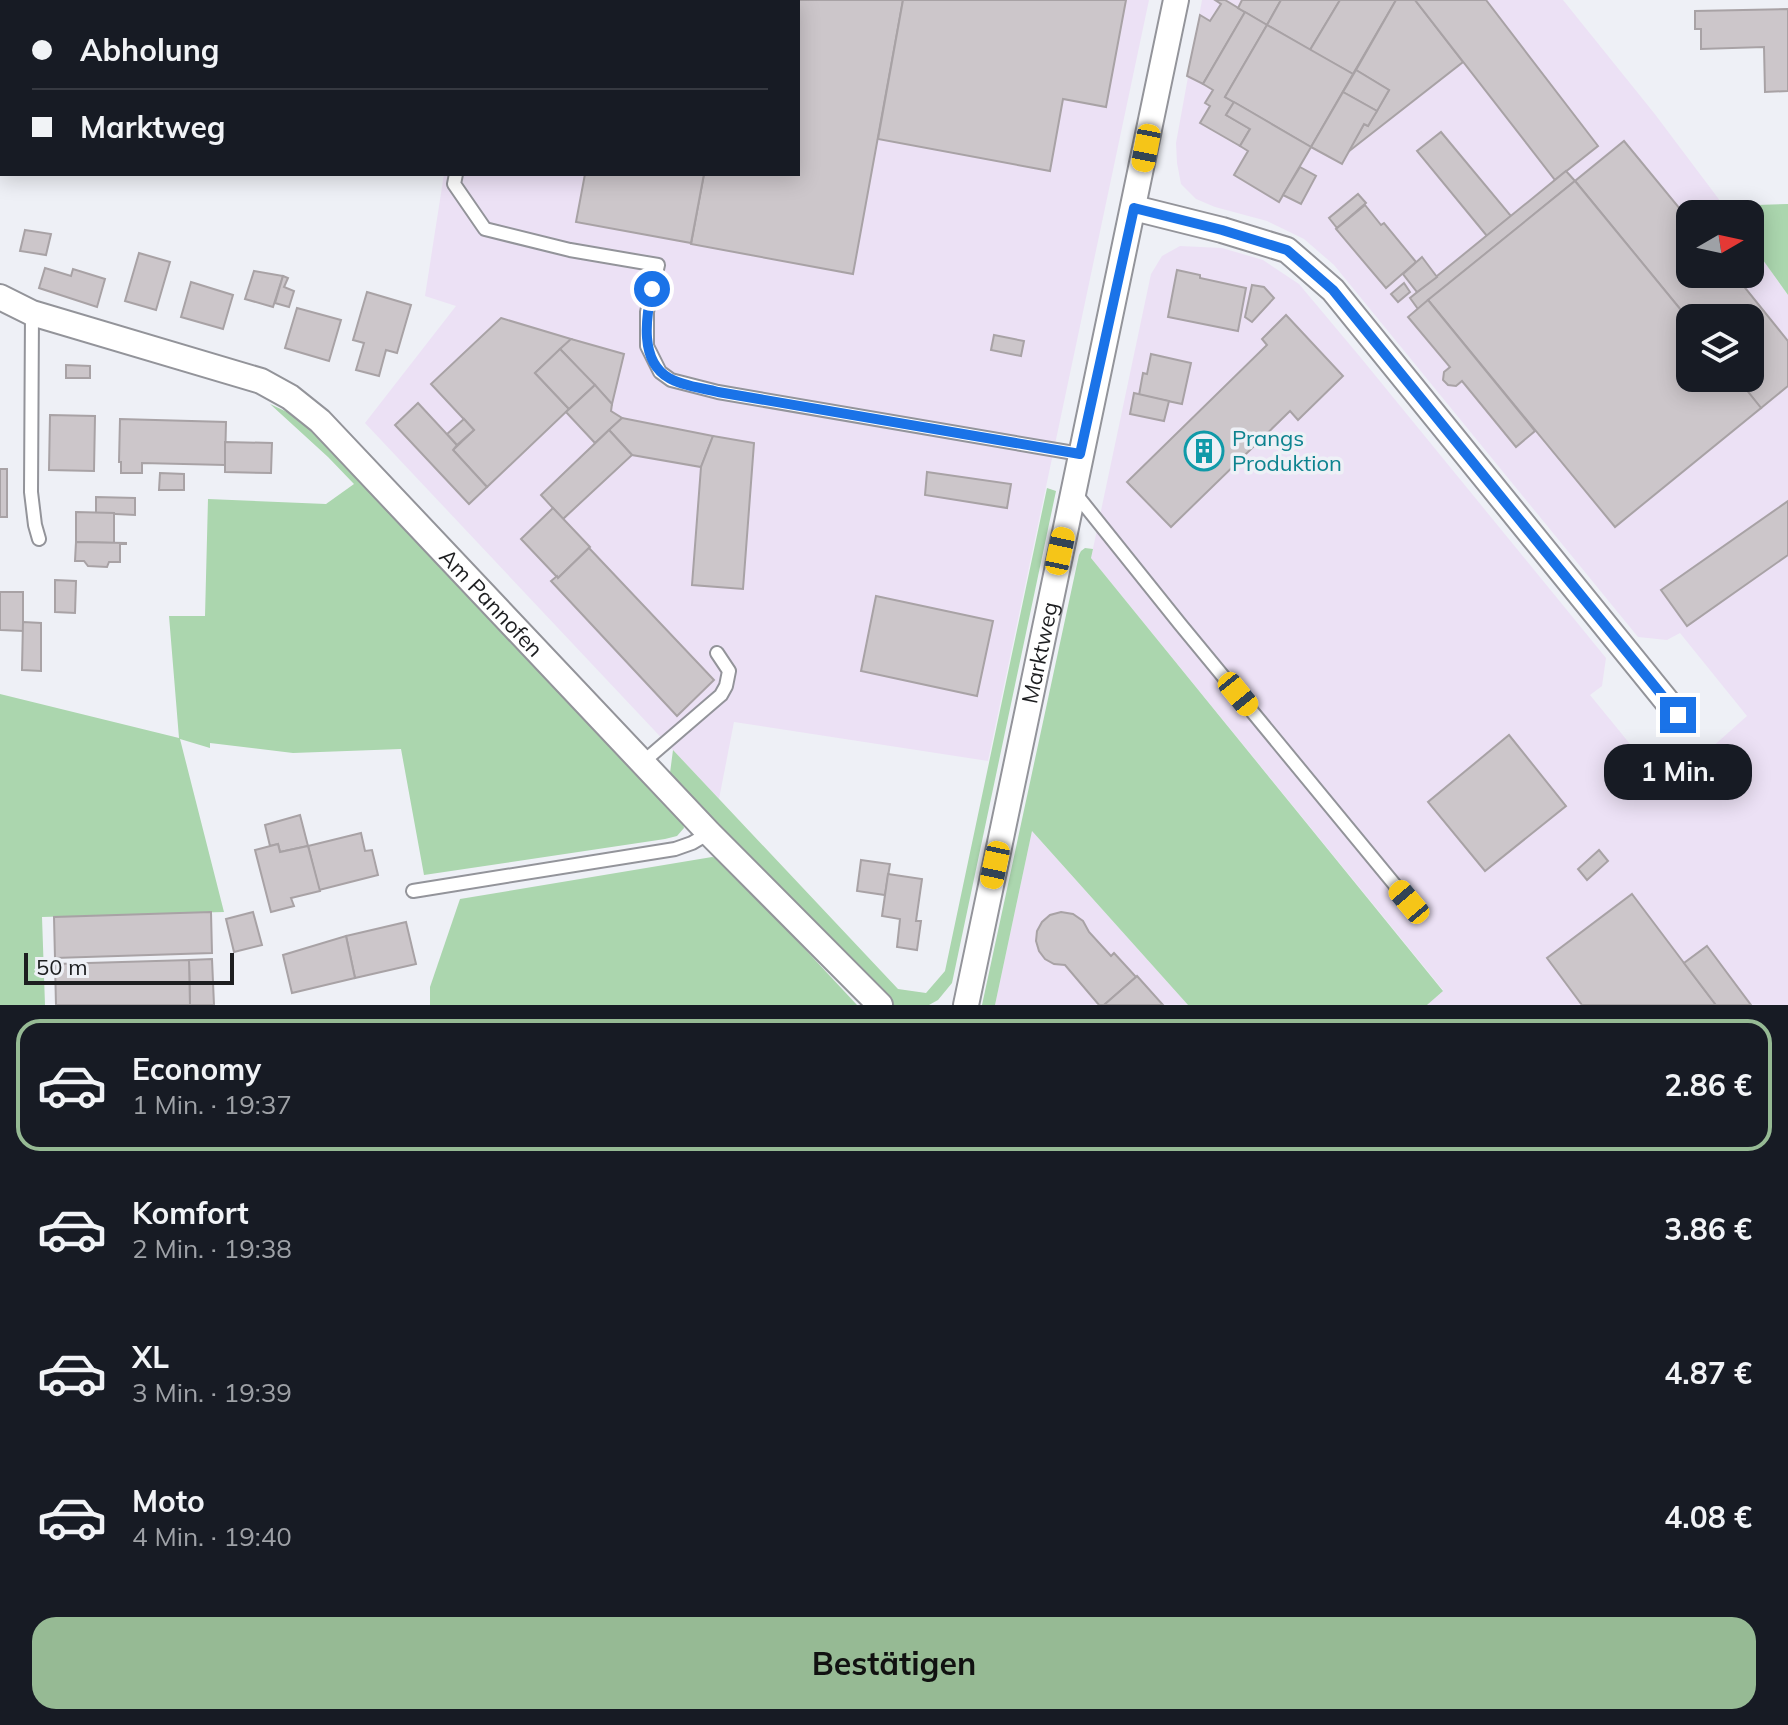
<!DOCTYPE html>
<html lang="de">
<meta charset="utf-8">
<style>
body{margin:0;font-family:Mulish,sans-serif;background:#242831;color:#f1f3f6;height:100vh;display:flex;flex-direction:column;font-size:30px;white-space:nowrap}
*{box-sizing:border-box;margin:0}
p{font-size:26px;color:#9ea1a6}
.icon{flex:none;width:44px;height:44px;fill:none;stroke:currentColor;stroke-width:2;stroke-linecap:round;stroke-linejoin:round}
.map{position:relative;height:1005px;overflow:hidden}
.details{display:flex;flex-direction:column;background:#171b24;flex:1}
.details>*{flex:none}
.guide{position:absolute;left:0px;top:0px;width:800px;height:176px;box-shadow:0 4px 20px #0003;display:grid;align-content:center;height:176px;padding:0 32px;background:#171b24}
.needle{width:52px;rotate:81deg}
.controls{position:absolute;left:1676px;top:200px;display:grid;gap:16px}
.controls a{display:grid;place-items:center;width:88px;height:88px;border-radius:16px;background:#171b24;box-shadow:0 4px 20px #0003;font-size:40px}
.scale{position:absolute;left:24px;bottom:20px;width:210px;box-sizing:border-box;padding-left:8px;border:4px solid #1d1e20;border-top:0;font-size:22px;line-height:28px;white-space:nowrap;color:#1d1e20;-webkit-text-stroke:6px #eef0f6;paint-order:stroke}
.end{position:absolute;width:36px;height:36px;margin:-18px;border:10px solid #1a73e8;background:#fff;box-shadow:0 0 0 4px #fff}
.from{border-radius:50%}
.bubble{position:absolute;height:56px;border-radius:24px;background:#171b24;box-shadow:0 4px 20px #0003;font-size:26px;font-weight:700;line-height:56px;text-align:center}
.car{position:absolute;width:24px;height:48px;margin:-24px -12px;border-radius:10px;box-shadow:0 0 6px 2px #0007;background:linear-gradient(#f5c518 24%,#345 0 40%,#f5c518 0 76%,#345 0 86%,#f5c518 0)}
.guide b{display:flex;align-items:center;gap:28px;height:76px;font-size:30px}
.guide b+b{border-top:2px solid #363941}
.guide i{width:20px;height:20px;background:#f1f3f6}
ul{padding:14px 0 0;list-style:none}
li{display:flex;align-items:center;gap:24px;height:132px;margin:0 16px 12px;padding:0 16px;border:4px solid transparent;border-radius:24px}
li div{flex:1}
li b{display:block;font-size:30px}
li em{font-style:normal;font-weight:700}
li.on{border-color:#96ba94}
li>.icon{width:72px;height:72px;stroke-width:1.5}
.cta{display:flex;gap:16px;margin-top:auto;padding:16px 32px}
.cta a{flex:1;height:92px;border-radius:24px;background:#96ba94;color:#111;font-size:32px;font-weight:700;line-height:92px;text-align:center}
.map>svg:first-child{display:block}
</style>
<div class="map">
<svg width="1788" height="1005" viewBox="0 0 1788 1005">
<rect width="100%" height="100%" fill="#eef0f6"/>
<!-- commercial -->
<g fill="#ece1f5" fill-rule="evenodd">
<polygon points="466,0 1149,0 988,761 734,722 719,799 365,423 456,306 425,296 444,174 798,174 798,2 466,2"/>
<path d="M1202,0H1563L1654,113L1730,214H1690V274H1750V242L1788,295V1005H1427L1443,990L1091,558L1151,274L1162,256L1180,246L1222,248L1263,260L1299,284L1361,358L1606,658L1602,686L1590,695L1666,788L1747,716L1680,633L1667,640L1638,637L1334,265L1304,239L1267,221L1215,207L1196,199L1181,184L1177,163L1176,143ZM1690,318H1750V378H1690Z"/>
<polygon points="1032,831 1188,1005 995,1005"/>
</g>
<!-- green -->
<g fill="#abd6ae">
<polygon points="1788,204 1788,295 1750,242 1750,214 1730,214 1725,206"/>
<polygon points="270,404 287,412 317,434 682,820 684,828 677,836 665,839 424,875 401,749 293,753 210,743 210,748 180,739 224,912 42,917 45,1005 0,1005 0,694 179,738 169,616 205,616 208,499 326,504 354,484 328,457"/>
<polygon points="1047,488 1056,491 952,983 938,1000 929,1005 894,1005 878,994 670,773 673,750 898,989 926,993 945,971"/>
<polygon points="1085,548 1093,549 1091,558 1443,991 1427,1005 1188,1005 1032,831 995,1005 982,1005 1079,555 1081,551"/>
<polygon points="712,857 721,859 857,1005 430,1005 430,987 460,899"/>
</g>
<!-- building -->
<g fill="#ccc6ca" stroke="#a8a2a5" stroke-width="2">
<polygon points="618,0 737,0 737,2 617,2"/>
<polygon points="737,0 903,0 853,274 691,244 704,174 798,174 798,2 737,2"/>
<polygon points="903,0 1126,0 1106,107 1063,99 1050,171 878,139"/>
<polygon points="1215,0 1225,0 1245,12 1203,84 1187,76 1200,15 1210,21 1221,4"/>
<polygon points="1242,0 1281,0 1267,25 1238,8"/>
<polygon points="1281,0 1340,0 1310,50 1267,25"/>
<polygon points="1340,0 1396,0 1353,74 1310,50"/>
<polygon points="1396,0 1415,0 1463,62 1348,152 1364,124 1368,126 1389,90 1356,70"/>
<polygon points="1415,0 1486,0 1598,146 1555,180"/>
<polygon points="1788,9 1788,91 1765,92 1764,47 1701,49 1701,29 1695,29 1695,11"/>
<polygon points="1245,12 1267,25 1225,97 1234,102 1226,115 1250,129 1240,146 1200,123 1210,106 1205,103 1213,90 1203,84"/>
<polygon points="1267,25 1353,74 1311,147 1225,97"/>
<polygon points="1356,70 1389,90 1377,111 1343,92"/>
<polygon points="1343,92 1377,111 1368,126 1364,124 1342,164 1311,147"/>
<polygon points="1234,102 1311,147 1279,202 1234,175 1248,151 1240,146 1250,129 1226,115"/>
<polygon points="1441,132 1511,216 1487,236 1417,151"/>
<polygon points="1624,141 1690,221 1690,274 1734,274 1788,341 1788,386 1761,408 1737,378 1750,378 1750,318 1690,318 1690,321 1575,181"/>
<polygon points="1300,167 1316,176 1301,204 1283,195"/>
<polygon points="1566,171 1575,181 1418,309 1410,298"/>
<polygon points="585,174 704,174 691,243 576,222"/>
<polygon points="1575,181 1690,321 1690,378 1737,378 1761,408 1615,527 1428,300"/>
<polygon points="1358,194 1366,203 1337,228 1329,218"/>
<polygon points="1365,205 1381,225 1384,223 1416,262 1386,288 1336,229"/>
<polygon points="25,230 51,234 46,255 20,251"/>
<polygon points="139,253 170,262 156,310 125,301"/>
<polygon points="1422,257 1437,277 1417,292 1403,274"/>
<polygon points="45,268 71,276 73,269 105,279 97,307 39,288"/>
<polygon points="1177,270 1200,275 1200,278 1246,288 1238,331 1168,317"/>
<polygon points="254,271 283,276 273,307 245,299"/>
<polygon points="283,276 288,278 284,287 294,291 289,307 275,303"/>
<polygon points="191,282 233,295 223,329 181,317"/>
<polygon points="1404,283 1410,292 1398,302 1391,294"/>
<polygon points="1252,285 1264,287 1274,298 1252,322 1245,317"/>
<polygon points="367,292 411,305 397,353 386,350 379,376 356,370 364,343 353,340"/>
<polygon points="1428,300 1535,431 1516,447 1462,381 1456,386 1448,385 1443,380 1444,372 1450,367 1408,317"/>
<polygon points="297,308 341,320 329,361 285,348"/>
<polygon points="1286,315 1343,376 1298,420 1290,411 1171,527 1127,482 1267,345 1262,339"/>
<polygon points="501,318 571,339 535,373 569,409 487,487 453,450 474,430 431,384"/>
<polygon points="994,335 1024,341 1021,356 991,350"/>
<polygon points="571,339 624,354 612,404 560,349"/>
<polygon points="560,349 595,385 569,409 535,373"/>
<polygon points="1151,354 1191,363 1182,404 1139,395 1143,373 1147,374"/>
<polygon points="66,365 90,366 90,378 66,378"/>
<polygon points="595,385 612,404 611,411 622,418 595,443 566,412"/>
<polygon points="1134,393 1169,401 1164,421 1130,414"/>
<polygon points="418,403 457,445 453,450 487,487 469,504 395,425"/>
<polygon points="50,415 95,416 94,471 49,470"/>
<polygon points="622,418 713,436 701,467 632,455 609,430"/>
<polygon points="120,419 226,422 225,465 142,463 142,473 121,473 121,462 119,462"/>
<polygon points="464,419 474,430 457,445 447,434"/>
<polygon points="609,430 632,455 563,519 541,495"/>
<polygon points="713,436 754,443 743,589 692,585 701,467"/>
<polygon points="225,442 272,443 271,473 225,472"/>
<rect x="0" y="469" width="7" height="48"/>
<polygon points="927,472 1011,484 1007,508 925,495"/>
<polygon points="160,473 184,474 184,490 159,490"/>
<polygon points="96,497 135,498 135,515 96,513"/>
<polygon points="1788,501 1788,555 1687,626 1661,590"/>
<polygon points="553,508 590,547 558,578 521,539"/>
<polygon points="76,512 114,513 114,543 76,542"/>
<polygon points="76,542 126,543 126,544 120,544 120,562 109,562 107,567 88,566 84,561 75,561"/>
<polygon points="589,548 714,680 677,716 551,581 557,576 558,578"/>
<polygon points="55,580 76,581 75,613 55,612"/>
<polygon points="0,592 23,592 23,631 0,630"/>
<polygon points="876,596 993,621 977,696 861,671"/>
<polygon points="23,622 41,623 41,671 22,670"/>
<polygon points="1509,735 1566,806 1485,871 1428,802"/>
<polygon points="300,815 308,846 280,852 278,844 270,846 265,825"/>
<polygon points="361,833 365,851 372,850 378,875 319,890 308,846"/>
<polygon points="278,844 280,852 308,846 320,891 291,898 294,906 271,912 255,850"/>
<polygon points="1599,850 1608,861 1587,880 1578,869"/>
<polygon points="861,860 890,864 885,895 857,891"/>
<polygon points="888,874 922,879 916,921 921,921 917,950 897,947 900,919 882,916"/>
<polygon points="1632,894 1684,963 1716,1005 1582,1005 1547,958"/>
<polygon points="211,912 212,953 55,958 54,917"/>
<polygon points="253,912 262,945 234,952 226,919"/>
<polygon points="1061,912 1073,914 1083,921 1089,932 1111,956 1114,953 1136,977 1104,1005 1099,1005 1065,965 1054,964 1045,959 1039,951 1036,941 1037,931 1042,922 1050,915"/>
<polygon points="406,922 416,964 355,978 346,936"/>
<polygon points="346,936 355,978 292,993 283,955"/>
<polygon points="1707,946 1751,1005 1716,1005 1684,963"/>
<polygon points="212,959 214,1005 190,1005 189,960"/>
<polygon points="189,960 190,1005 56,1005 55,964"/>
<polygon points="1137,976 1163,1005 1104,1005 1136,977"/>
</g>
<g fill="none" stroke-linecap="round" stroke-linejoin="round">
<!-- lane casing -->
<g stroke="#93949a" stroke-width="16">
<g id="lane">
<polyline points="487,2 487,0"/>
<polyline points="456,174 454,184 485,229 570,250 658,265 647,312 647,346 660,372 671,380 718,392 1080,454"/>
<polyline points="32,313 31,492 35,525 39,539"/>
<polyline points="1075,493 1180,624 1409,902"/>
<polyline points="643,762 721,695 726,686 729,671 717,653"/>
<polyline points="413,891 675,849 692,843 709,833"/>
</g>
</g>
<!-- street casing -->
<g stroke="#93949a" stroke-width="28">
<g id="street">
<polyline points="28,2 28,0"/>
<polyline points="0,99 2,92"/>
<polyline points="1134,208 1222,230 1287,250 1333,290 1678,715"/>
<path id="s1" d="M0,297L32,313L261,381L290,397L320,421L709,833L880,1005"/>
<path id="s2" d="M966,1005C1035,670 1108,335 1176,0"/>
</g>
</g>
<!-- lane -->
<use href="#lane" stroke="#fff" stroke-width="12"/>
<!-- street -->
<use href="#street" stroke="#fff" stroke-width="24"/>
</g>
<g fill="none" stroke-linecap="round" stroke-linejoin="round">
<!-- route -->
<path stroke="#1a73e8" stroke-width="10" d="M652,289C646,317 639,361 669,378C682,386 703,388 718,392L1080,454L1134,208L1222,230L1287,250L1333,290L1678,715"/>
</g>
<!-- icons -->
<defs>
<g id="building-ring" transform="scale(2)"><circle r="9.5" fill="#eef0f6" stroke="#0f9aa8" stroke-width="1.5"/><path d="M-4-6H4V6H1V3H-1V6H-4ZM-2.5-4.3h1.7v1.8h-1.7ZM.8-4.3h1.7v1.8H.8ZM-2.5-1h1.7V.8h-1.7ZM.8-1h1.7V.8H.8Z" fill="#0f9aa8"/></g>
</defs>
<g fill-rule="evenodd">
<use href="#building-ring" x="1204" y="451"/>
</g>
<g text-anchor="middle" stroke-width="7" stroke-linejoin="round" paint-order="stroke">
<!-- culture labels -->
<g font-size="22" fill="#0d838f" stroke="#eef0f6" text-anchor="start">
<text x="1232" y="446">Prangs<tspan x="1232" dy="25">Produktion</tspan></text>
</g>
<!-- street labels -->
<g font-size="22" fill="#1d1e20" stroke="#eef0f6">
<text dy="8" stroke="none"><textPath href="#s1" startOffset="596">Am Pannofen</textPath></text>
<text dy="8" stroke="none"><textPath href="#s2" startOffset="360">Marktweg</textPath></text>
</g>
</g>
</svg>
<div class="controls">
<a><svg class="needle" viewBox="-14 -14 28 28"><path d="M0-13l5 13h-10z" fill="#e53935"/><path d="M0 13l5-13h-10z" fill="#9ea1a6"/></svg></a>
<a><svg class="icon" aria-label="layers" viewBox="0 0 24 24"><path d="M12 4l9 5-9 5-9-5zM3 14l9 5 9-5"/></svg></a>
</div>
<div class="scale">50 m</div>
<i class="end from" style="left:652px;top:289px"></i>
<i class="end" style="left:1678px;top:715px"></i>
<div class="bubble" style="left:1604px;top:744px;width:148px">1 Min.</div>
<i class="car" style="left:1146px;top:148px;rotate:191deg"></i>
<i class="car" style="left:1060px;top:551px;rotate:12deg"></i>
<i class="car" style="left:1238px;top:694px;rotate:141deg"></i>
<i class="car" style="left:995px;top:865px;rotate:192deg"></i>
<i class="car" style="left:1409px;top:902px;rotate:320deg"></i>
<div class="guide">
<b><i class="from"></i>Abholung</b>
<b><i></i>Marktweg</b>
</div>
</div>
<section class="details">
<ul>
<li class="on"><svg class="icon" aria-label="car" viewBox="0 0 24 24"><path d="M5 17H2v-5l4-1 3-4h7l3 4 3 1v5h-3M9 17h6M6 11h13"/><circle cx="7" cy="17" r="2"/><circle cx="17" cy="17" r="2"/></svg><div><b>Economy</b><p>1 Min. · 19:37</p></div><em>2.86 €</em></li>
<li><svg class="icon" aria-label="car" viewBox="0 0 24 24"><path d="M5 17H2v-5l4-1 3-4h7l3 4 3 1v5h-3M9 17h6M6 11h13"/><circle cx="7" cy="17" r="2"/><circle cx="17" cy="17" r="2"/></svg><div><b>Komfort</b><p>2 Min. · 19:38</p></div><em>3.86 €</em></li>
<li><svg class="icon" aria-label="car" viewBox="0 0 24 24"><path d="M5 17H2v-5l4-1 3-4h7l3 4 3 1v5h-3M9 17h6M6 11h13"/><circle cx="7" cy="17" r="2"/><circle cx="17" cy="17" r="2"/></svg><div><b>XL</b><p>3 Min. · 19:39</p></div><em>4.87 €</em></li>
<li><svg class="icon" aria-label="car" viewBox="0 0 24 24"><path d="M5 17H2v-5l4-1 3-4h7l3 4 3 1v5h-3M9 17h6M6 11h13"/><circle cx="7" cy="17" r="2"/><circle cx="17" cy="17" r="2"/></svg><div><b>Moto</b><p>4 Min. · 19:40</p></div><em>4.08 €</em></li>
</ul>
<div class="cta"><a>Bestätigen</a></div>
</section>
